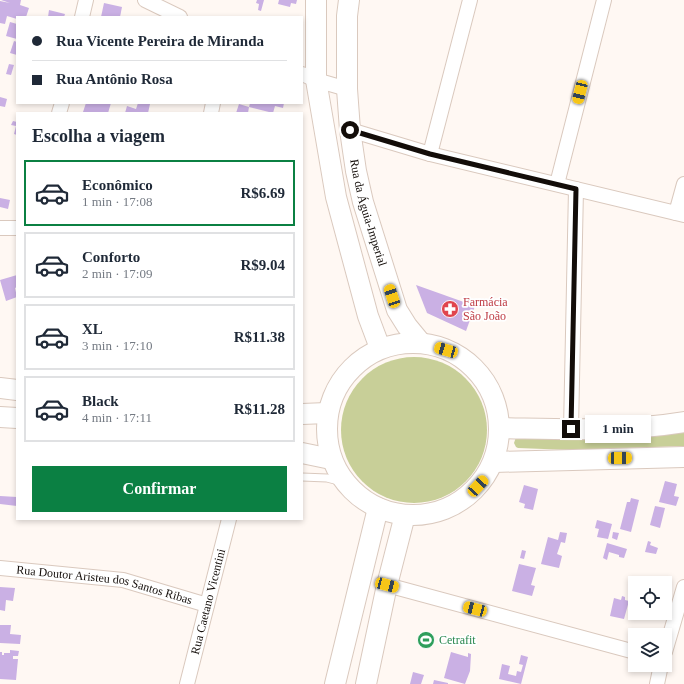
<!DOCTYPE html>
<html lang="pt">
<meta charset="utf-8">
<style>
body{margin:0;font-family:"Times New Roman",serif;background:#f6f6f7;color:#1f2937;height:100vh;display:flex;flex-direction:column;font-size:15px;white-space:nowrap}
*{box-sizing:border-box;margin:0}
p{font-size:13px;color:#747a83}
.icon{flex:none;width:22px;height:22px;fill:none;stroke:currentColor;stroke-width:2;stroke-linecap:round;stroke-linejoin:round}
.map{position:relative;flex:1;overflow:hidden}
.details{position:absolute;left:16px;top:112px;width:287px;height:408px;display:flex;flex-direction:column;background:#fff;border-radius:0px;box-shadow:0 2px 6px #0003}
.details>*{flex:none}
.hud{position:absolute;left:16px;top:16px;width:287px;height:88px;border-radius:0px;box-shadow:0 2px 6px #0003;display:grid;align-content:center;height:88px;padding:0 16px;background:#fff}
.controls{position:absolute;left:628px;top:576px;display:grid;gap:8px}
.controls a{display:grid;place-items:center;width:44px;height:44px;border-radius:0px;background:#fff;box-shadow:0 2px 6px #0003;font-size:20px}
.end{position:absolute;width:18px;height:18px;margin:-9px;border:5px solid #130d09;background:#fff;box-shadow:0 0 0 2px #fff}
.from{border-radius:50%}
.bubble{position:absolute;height:28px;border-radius:0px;background:#fff;box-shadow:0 2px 6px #0003;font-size:13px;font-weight:800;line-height:28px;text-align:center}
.car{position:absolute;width:12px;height:24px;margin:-12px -6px;border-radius:5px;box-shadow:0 0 3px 1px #0007;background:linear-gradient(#f5c518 24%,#345 0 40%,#f5c518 0 76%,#345 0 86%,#f5c518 0)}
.hud b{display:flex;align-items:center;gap:14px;height:38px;font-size:15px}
.hud b+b{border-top:1px solid #e0e1e3}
.hud i{width:10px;height:10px;background:#1f2937}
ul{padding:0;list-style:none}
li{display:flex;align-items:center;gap:12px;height:66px;margin:0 8px 6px;padding:0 8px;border:2px solid #e0e1e3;border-radius:0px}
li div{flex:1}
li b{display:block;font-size:15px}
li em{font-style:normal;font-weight:800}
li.selected{border-color:#0b8043}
li>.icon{width:36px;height:36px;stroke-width:1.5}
h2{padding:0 16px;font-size:18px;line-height:48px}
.action{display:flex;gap:8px;margin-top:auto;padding:8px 16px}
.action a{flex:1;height:46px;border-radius:0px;background:#0b8043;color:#fff;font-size:16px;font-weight:800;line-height:46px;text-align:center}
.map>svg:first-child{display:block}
</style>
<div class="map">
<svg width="684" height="684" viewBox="0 0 684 684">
<rect width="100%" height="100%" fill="#fff8f3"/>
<!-- green -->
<g fill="#c8cf98">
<circle cx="414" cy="430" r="73"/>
<path d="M684,432V446L570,450L518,448L516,447L514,443L516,437C572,441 628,441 684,432Z"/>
</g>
<!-- building -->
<g fill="#cab0e4">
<polygon points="1,0 21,0 20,5 29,8 26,17 17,17 17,19 7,16 5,24 0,23 0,1 10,3"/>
<polygon points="257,0 264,0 261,11 258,10 259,4 256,3"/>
<polygon points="279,0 297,0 296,4 291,3 290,7 278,4"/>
<polygon points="104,3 122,7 120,17 101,17"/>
<polygon points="49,10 65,14 64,17 48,17"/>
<polygon points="10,22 17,24 17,39 6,36"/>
<polygon points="14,41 17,42 17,55 10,53"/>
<polygon points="9,64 14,65 11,75 6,74"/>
<polygon points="0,97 7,99 5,107 0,106"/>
<polygon points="86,103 111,103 108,113 83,112"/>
<polygon points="138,103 150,104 148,113 125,113 127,106 136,109"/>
<polygon points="250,103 284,103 283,108 275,106 273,113 249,107 248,113 236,113 239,104 249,107"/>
<polygon points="13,121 17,122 17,135 14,134 16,126 11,125"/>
<polygon points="0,198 10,200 8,209 0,207"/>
<polygon points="17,275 17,287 15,288 17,297 6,301 0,280"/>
<polygon points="416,285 475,306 466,331 427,313"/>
<polygon points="665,481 677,484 674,496 679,497 676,506 659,502"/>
<polygon points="524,485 538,489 533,510 524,508 525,504 519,502"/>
<polygon points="0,496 17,497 17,506 0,504"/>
<polygon points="631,498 639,500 631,532 620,529 627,502 630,502"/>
<polygon points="655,506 665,508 660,528 650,525"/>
<polygon points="597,520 612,524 608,539 597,537 599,529 595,528"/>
<polygon points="560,532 567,533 565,543 561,542 557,554 562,556 559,568 541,564 548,537 558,540"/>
<polygon points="613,532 619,533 617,540 612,538"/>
<polygon points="648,541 651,542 650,545 658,548 656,554 645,552"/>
<polygon points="607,543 627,549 624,558 619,557 619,555 609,552 607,560 603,558"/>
<polygon points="522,550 526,551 524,559 520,558"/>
<polygon points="519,564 536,568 531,585 535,586 532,596 512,591"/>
<polygon points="0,587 15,588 13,601 6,600 5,611 0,610"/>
<polygon points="622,596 625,597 625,600 629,601 624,619 610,616 614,598 621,600"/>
<polygon points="0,625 11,625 10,634 21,635 20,644 0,643"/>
<polygon points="10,650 19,651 18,656 13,656 13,659 18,659 16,680 0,679 0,652 2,652 2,655 4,655 4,653 10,653"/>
<polygon points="451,652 468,657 468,653 471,654 470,671 465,684 444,678"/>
<polygon points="521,655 528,657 521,684 499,679 502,664 510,666 508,674 516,676 517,671 521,672 523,665 519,664"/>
<polygon points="413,672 424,675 421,684 410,684"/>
<polygon points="434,680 448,683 448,684 433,684"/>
</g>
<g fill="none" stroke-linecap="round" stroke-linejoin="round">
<!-- lane casing -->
<g stroke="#dac9be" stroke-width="9">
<polyline id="lane" points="302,477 327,478 346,483"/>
</g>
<!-- street casing -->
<g stroke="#dac9be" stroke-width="16">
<g id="street">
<polyline points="145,0 180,17"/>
<polyline points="82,17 86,0"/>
<polyline points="302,74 316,80 347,89"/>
<polyline points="59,113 62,103"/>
<polyline points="211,113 213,103"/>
<polyline points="350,130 430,154 684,215"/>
<polyline points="430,154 470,0"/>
<polyline points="557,184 604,0"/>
<polyline points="676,213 684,184"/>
<polyline points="0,228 17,228"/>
<polyline points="571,429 576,189"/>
<path id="s1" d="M0,568L123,580L207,605"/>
<polyline points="387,585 635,652"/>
<polyline points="665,652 684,587"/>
<path id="s2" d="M187,684L229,519"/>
<polyline points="657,684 661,665"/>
</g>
</g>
<!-- secondary casing -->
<g stroke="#dac9be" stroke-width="22">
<g id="secondary">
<polyline points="316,0 316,80 336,197 368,316 380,348"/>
<path id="s3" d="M349,0L347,16V89L350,130L356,171L363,202L397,310L407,326L421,343"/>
<circle cx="413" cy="429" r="86"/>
<polyline points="0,388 17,390"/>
<polyline points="302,414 327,413"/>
<polyline points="0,417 17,418"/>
<path d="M500,428C561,429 623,432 684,422"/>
<polyline points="302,453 331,459"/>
<polyline points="494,462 684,457"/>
<polyline points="335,684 378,508"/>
<polyline points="366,684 387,585 405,515"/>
</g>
</g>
<!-- lane -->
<use href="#lane" stroke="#fff" stroke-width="7"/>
<!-- street -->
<use href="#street" stroke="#fff" stroke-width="14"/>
<!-- secondary -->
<use href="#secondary" stroke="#fff" stroke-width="20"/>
</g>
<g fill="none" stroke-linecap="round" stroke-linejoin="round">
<!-- route -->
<polyline stroke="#130d09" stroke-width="5" points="350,130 430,154 576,189 571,429"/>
</g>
<!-- icons -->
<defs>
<g id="pharmacy-disc" transform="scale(0.9)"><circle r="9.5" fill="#e0444e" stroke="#fff"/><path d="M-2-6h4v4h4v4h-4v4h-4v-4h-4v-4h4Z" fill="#fff"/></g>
<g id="stadium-disc" transform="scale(0.9)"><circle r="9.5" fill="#2e9e5b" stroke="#fff"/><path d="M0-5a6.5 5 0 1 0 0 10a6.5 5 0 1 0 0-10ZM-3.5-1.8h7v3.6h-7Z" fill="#fff"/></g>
</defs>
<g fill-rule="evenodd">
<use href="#pharmacy-disc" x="450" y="309"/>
<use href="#stadium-disc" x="426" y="640"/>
</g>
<g text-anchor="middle" stroke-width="3.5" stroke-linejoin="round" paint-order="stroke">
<!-- street labels -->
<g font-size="12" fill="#130d09" stroke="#fff">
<text dy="4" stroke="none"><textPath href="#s3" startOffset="215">Rua da Águia-Imperial</textPath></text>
<text dy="4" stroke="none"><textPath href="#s1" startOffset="106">Rua Doutor Aristeu dos Santos Ribas</textPath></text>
<text dy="4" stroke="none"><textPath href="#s2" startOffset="85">Rua Caetano Vicentini</textPath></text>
</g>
<!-- health labels -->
<g font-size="12" fill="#be3a42" stroke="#fff" text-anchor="start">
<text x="463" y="306">Farmácia<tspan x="463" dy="14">São João</tspan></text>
</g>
<!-- leisure labels -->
<g font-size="12" fill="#27864d" stroke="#fff" text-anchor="start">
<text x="439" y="644">Cetrafit</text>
</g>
</g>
</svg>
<div class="controls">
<a><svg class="icon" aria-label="locate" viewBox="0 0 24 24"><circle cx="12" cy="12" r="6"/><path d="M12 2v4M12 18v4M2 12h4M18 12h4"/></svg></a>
<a><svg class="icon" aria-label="layers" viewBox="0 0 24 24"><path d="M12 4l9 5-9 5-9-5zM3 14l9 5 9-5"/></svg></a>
</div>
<i class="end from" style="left:350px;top:130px"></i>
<i class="end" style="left:571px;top:429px"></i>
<div class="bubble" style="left:585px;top:415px;width:66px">1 min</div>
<i class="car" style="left:580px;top:92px;rotate:194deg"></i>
<i class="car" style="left:392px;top:296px;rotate:342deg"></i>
<i class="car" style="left:446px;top:350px;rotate:286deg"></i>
<i class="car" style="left:620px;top:458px;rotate:89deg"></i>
<i class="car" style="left:478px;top:486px;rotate:43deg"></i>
<i class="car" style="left:387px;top:585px;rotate:105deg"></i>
<i class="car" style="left:475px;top:609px;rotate:285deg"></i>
<div class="hud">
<b><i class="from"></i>Rua Vicente Pereira de Miranda</b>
<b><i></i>Rua Antônio Rosa</b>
</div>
<section class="details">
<h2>Escolha a viagem</h2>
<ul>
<li class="selected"><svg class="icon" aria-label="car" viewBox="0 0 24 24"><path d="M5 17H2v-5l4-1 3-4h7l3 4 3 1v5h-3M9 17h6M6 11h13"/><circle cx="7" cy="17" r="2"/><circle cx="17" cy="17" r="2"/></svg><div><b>Econômico</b><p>1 min · 17:08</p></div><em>R$6.69</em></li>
<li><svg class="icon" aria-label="car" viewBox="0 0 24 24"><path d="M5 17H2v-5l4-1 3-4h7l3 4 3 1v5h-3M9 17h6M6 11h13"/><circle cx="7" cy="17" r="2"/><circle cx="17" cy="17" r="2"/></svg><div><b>Conforto</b><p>2 min · 17:09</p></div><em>R$9.04</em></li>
<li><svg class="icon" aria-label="car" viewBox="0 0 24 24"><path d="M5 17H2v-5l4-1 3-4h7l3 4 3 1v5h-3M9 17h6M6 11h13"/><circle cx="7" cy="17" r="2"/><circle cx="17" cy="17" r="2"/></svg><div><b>XL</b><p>3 min · 17:10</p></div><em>R$11.38</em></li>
<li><svg class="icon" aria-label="car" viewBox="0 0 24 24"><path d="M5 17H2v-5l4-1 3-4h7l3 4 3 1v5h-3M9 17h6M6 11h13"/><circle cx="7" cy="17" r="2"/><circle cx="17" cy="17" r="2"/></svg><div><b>Black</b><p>4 min · 17:11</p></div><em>R$11.28</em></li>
</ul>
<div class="action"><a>Confirmar</a></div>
</section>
</div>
